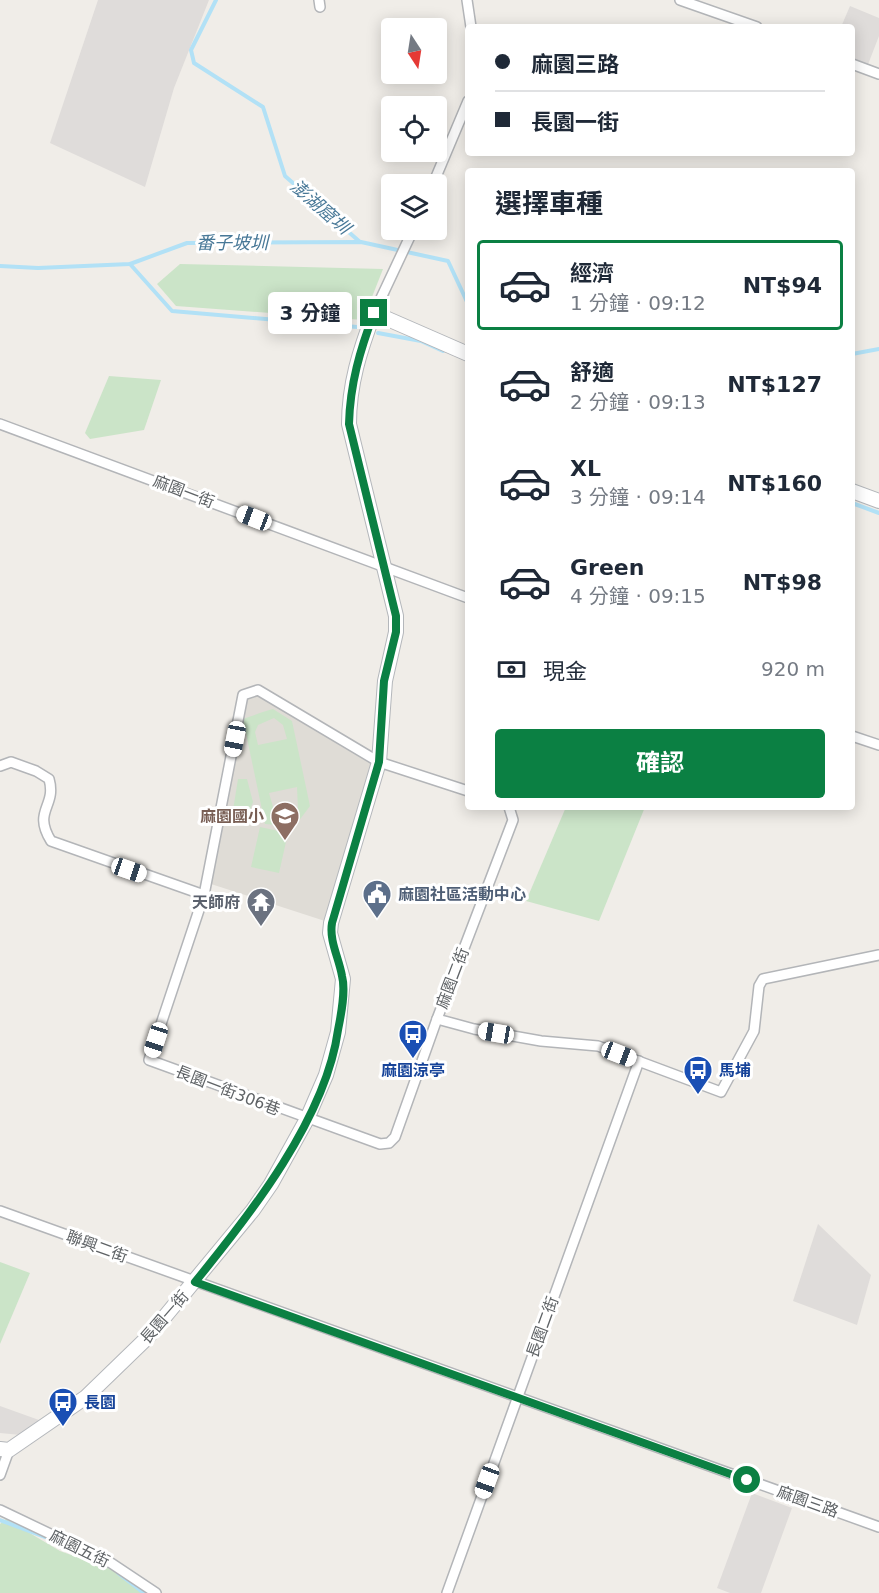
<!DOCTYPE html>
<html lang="zh-TW">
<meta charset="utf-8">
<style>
body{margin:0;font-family:"DejaVu Sans","Noto Sans TC",sans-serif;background:#f6f6f7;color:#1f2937;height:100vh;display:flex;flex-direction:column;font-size:22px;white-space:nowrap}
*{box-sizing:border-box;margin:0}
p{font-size:20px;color:#747a83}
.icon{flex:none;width:33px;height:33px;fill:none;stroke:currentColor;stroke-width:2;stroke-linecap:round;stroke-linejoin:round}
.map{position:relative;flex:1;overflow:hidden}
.sheet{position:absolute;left:465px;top:168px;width:390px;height:642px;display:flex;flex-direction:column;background:#fff;border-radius:6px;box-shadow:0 3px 15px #0003}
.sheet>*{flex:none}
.hud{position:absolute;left:465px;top:24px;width:390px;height:132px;border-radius:6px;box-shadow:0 3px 15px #0003;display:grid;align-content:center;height:132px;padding:0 30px;background:#fff}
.needle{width:39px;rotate:168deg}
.controls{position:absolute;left:381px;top:18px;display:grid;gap:12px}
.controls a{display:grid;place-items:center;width:66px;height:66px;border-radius:6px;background:#fff;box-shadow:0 3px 15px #0003;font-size:30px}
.end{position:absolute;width:27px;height:27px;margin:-14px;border:8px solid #0b8043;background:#fff;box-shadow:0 0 0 3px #fff}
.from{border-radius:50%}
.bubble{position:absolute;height:42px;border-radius:6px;background:#fff;box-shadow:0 3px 15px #0003;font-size:20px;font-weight:700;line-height:42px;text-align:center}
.car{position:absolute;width:18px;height:36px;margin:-18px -9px;border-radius:8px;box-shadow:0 0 4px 2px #0007;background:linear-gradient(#fff 24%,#345 0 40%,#fff 0 76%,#345 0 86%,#fff 0)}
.hud b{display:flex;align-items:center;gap:21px;height:57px;font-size:22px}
.hud b+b{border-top:2px solid #e0e1e3}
.hud i{width:15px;height:15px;background:#1f2937}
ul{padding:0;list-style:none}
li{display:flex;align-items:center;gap:18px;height:90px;margin:0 12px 9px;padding:0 18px;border:3px solid transparent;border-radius:6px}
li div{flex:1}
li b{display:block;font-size:22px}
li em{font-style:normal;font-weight:700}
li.active{border-color:#0b8043}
li>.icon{width:54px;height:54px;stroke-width:1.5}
h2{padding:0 30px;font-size:27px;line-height:72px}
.pay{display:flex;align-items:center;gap:15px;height:66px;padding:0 30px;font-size:22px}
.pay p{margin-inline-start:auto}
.primary-button{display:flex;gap:12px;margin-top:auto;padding:12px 30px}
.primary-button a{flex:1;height:69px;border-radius:6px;background:#0b8043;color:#fff;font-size:24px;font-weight:700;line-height:69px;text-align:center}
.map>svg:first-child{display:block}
</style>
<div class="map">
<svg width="879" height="1593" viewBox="0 0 879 1593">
<rect width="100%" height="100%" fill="#f0ede8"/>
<!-- industrial -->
<g fill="#dfdcda">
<polygon points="98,0 209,0 174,88 145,187 50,143"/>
<polygon points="850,6 879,18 879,36 867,67 852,62 852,27 841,27"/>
<polygon points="818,1224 871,1275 857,1325 793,1301"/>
<polygon points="0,1406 39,1420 21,1435 0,1433"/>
<polygon points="752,1493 792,1508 761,1593 730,1593 717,1588"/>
</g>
<!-- education -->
<polygon fill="#dfdcd6" points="257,695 372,762 328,922 211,884 245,698"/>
<!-- green -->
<g fill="#cbe4c8" fill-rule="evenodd">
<polygon points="180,264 383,269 363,320 176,306 157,284"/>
<polygon points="109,376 161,380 144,430 90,439 85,433"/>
<path d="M273,709L292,721L310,806L298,822L288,826L265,824L243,719C253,716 261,712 273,709ZM274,718L283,725L287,739L258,745L255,732L258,725ZM297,787L298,810L291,815L275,814L269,793Z"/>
<polygon points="238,779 247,779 253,802 248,815 233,810"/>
<polygon points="566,807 645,807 599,921 526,901"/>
<polygon points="260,827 288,833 279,873 251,867"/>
<polygon points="0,1262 30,1273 0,1344"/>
<polygon points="6,1519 60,1551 113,1570 143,1593 0,1593 0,1524"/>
</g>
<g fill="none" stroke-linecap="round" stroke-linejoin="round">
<!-- stream -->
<g stroke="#b2e1f6" stroke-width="4">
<polyline points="216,0 191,50 194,63 263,107 285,176 360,242"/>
<polyline points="130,264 172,311 357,327"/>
<polyline points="0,266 38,268 130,264 187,243 361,242 448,261 468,304"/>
<polyline points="378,333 421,341 443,351"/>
<polyline points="852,354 879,349"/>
<polyline points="852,503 879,513"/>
<polyline points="0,1520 58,1542"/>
<polyline points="118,1573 144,1593"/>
</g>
<!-- street casing -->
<g stroke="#b3b5b8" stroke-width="12">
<g id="street">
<polyline points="319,0 320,7"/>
<polyline points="467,0 471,27"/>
<polyline points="680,0 757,27"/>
<polyline points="852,64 879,74"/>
<polyline points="433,184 468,101"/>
<polyline points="374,313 413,230"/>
<polyline points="0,424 468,598"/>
<polyline points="852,736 879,745"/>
<path d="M0,766L11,762L36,771L49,779C57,807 32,810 51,841L204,895"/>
<polyline points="468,791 379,762 258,690 243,695 204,895 149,1060 380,1144 389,1143 395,1137 437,1019 513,820 509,807"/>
<polyline points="437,1019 474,1029 541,1041 598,1046 721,1092 754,1031 759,986 763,979 879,955"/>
<polyline points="0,1211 879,1527"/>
<polyline points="0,1475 9,1450"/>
<polyline points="0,1510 111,1563 156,1593"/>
<polyline points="447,1593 639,1061"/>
</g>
</g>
<!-- secondary casing -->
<g stroke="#b4b7bb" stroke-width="16">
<g id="secondary">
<polyline points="852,491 879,501"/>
<path d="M0,1449L9,1450L86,1397L148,1337L253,1210L271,1184L307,1119L326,1075L338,1032L343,979L330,933L331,923L379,762L385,681L396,632V616L349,424C349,384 360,350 374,313L468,354"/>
</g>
</g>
<!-- street -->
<use href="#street" stroke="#fff" stroke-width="9"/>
<!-- secondary -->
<use href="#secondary" stroke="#fff" stroke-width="14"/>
</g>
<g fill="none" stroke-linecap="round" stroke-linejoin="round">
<!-- route -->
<path stroke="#0b8043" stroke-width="8" d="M374,313C360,350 350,384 349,424L396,616V632L384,681L379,762L332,923C329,941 339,958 342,976C346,991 341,1015 338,1030C326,1118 250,1215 195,1282L747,1480"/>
</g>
<!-- icons -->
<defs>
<g id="school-pin" transform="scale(1.5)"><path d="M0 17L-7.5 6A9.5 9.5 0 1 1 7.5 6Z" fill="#8d6e63" stroke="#fff"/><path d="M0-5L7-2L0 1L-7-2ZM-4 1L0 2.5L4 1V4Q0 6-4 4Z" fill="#fff"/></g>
<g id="civic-pin" transform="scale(1.5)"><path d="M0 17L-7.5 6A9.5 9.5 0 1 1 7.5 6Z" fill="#5c6f8a" stroke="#fff"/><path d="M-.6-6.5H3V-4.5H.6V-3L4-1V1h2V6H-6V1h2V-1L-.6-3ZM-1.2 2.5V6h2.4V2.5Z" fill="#fff"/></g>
<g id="temple-pin" transform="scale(1.5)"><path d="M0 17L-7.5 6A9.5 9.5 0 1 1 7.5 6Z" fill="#6b7280" stroke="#fff"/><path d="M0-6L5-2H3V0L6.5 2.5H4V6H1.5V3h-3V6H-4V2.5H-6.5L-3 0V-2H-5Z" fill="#fff"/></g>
<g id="bus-pin" transform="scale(1.5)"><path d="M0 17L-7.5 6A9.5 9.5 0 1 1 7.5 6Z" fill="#1a4fb4" stroke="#fff"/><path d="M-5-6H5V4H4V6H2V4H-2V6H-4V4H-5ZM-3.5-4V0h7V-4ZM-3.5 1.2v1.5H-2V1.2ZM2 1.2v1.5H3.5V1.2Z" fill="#fff"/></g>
</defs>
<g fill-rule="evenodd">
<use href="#school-pin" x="285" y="816"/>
<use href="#civic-pin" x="377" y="894"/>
<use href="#temple-pin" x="261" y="902"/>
<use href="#bus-pin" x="413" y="1034"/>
<use href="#bus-pin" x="698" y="1070"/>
<use href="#bus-pin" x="63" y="1402"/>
</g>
<g text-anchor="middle" stroke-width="6" stroke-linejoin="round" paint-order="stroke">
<!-- street labels -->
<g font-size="16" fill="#5f6366" stroke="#fff">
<text transform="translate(184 491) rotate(21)" y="6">麻園一街</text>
<text transform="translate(452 978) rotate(-69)" y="6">麻園二街</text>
<text transform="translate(228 1090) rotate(21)" y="6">長園一街306巷</text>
<text transform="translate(97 1246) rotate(20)" y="6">聯興二街</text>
<text transform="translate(164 1317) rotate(-49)" y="6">長園一街</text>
<text transform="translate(542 1327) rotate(-70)" y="6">長園二街</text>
<text transform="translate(808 1501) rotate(20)" y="6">麻園三路</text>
<text transform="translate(80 1548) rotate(26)" y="6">麻園五街</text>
</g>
<!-- education labels -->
<g font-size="16" font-weight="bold" fill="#785e54" stroke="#fff" text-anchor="end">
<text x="264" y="822">麻園國小</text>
</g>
<!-- service labels -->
<g font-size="16" font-weight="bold" fill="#4e5e75" stroke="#fff" text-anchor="start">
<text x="398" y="900">麻園社區活動中心</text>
</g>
<!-- worship labels -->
<g font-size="16" font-weight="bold" fill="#5b616d" stroke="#fff" text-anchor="end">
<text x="240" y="908">天師府</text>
</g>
<!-- transit labels -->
<g font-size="16" font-weight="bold" fill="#164399" stroke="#fff" text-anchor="start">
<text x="413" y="1076" text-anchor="middle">麻園涼亭</text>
<text x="719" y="1076">馬埔</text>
<text x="84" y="1408">長園</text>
</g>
<!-- water labels -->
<g font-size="18" font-style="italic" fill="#487897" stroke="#fff">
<text transform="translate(320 207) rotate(41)" y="6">澎湖窟圳</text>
<text x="232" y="249">番子坡圳</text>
</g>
</g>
</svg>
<div class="controls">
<a><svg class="needle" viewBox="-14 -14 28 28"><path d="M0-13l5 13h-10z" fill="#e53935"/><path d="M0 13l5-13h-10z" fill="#747a83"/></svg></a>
<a><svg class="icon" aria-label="locate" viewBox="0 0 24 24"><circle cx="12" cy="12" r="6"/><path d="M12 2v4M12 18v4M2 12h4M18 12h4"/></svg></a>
<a><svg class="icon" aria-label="layers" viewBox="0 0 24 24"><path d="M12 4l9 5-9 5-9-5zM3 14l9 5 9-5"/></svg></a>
</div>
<i class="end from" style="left:747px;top:1480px"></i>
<i class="end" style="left:374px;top:313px"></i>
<div class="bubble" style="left:268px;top:292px;width:84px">3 分鐘</div>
<i class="car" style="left:254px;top:518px;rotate:291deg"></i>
<i class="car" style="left:235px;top:739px;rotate:191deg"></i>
<i class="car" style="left:129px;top:870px;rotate:109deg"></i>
<i class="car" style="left:496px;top:1033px;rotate:280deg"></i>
<i class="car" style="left:156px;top:1040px;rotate:198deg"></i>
<i class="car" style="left:619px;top:1054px;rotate:111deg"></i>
<i class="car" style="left:487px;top:1481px;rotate:200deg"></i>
<div class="hud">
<b><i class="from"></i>麻園三路</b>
<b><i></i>長園一街</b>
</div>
<section class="sheet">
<h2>選擇車種</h2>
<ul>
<li class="active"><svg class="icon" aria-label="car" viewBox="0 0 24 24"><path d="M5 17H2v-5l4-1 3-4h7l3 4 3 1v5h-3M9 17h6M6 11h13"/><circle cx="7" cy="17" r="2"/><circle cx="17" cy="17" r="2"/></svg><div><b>經濟</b><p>1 分鐘 · 09:12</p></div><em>NT$94</em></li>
<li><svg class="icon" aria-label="car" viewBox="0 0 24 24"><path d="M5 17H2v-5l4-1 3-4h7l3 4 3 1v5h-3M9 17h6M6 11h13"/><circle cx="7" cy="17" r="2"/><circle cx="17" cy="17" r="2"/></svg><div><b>舒適</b><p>2 分鐘 · 09:13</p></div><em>NT$127</em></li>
<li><svg class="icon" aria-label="car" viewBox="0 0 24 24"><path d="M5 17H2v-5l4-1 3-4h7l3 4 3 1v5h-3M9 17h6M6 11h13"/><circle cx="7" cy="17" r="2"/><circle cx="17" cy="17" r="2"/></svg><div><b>XL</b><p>3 分鐘 · 09:14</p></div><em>NT$160</em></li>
<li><svg class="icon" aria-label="car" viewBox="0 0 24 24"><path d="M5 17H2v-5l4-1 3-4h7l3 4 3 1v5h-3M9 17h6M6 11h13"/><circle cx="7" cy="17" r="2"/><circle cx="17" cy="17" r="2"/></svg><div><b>Green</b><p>4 分鐘 · 09:15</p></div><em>NT$98</em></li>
</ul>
<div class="pay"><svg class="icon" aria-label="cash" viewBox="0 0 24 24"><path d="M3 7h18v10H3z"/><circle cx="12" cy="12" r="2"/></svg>現金<p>920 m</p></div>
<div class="primary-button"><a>確認</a></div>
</section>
</div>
